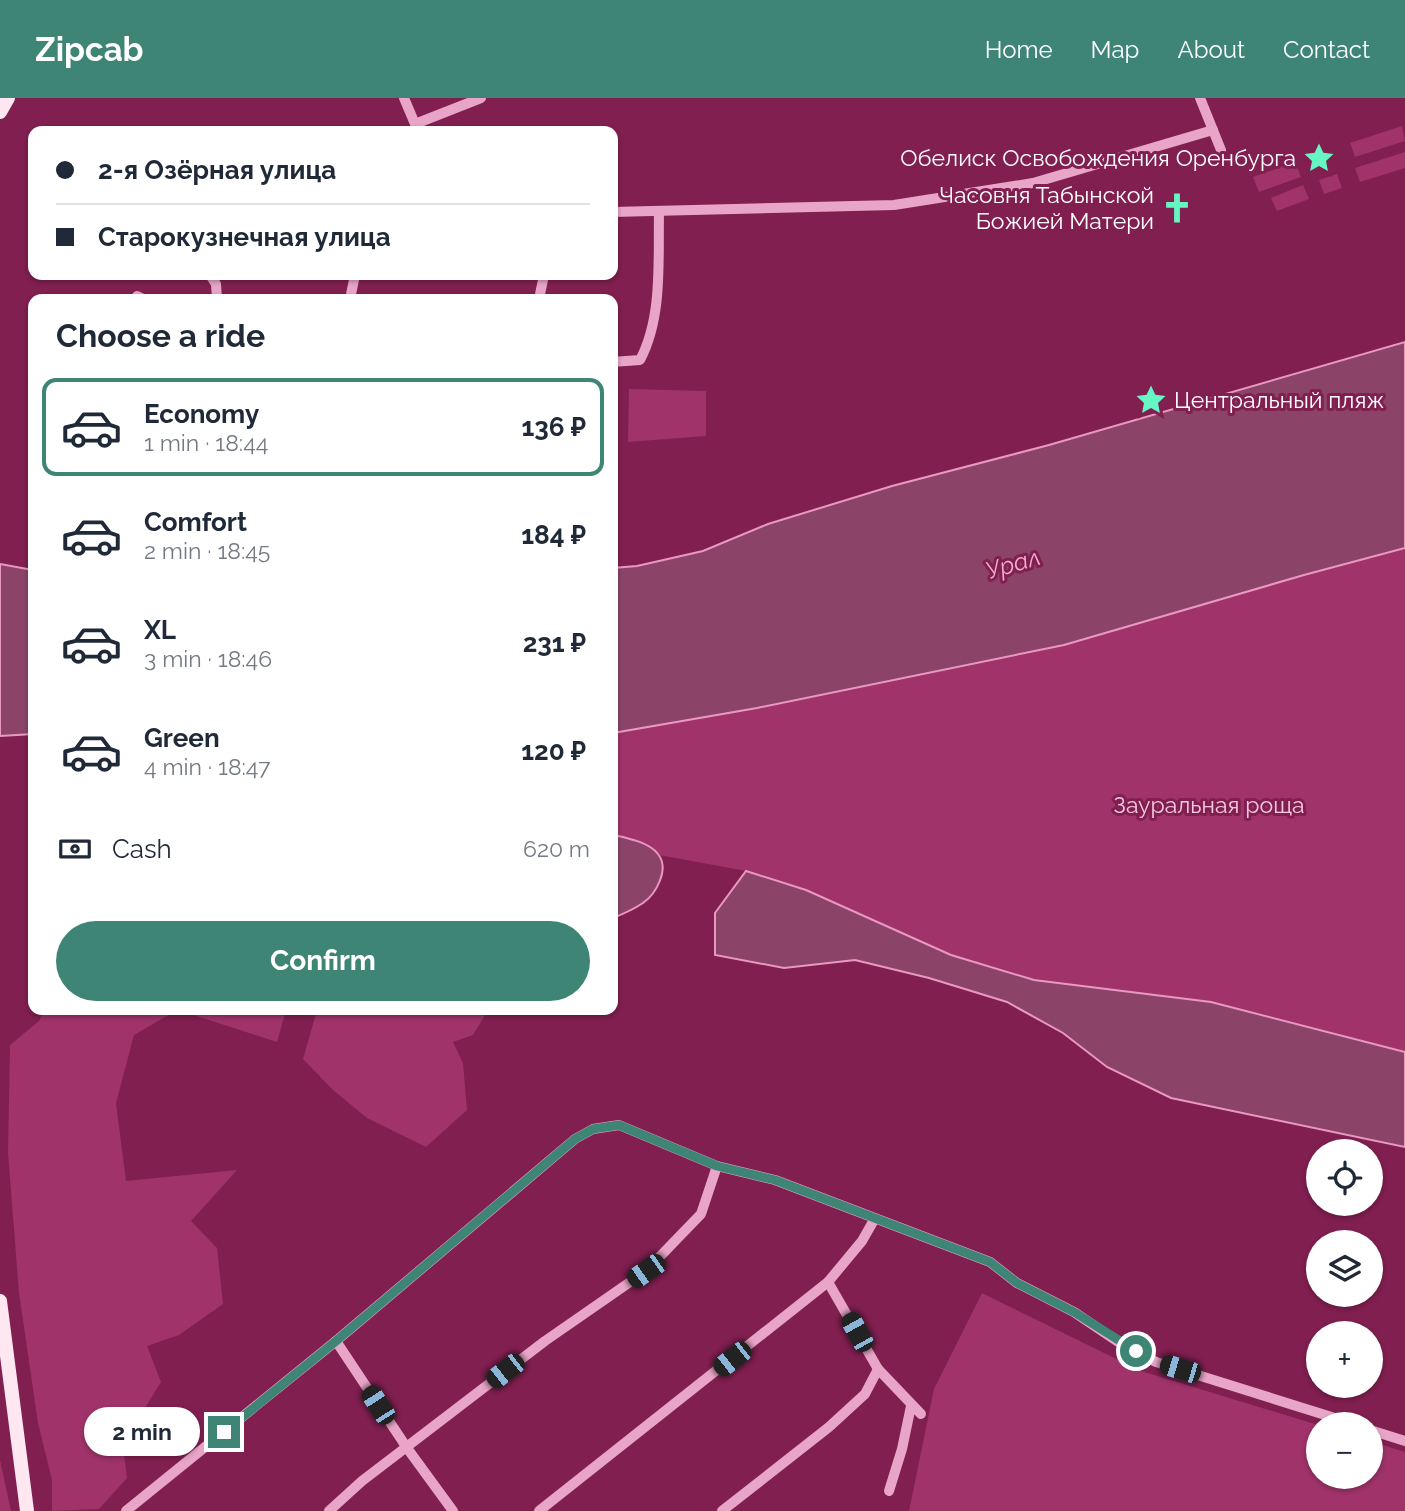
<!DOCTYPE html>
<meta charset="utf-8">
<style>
body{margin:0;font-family:Raleway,sans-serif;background:#f2f2f3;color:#1f2937;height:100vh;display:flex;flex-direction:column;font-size:26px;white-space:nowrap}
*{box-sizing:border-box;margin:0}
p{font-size:23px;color:#747a83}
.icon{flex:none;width:38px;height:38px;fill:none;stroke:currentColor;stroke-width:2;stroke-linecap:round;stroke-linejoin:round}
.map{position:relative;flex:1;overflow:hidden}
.panel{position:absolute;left:28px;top:196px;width:590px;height:721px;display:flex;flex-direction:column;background:#fff;border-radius:14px;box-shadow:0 2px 5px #0004}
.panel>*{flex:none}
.banner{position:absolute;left:28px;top:28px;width:590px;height:154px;border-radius:14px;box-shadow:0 2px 5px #0004;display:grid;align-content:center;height:154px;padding:0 28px;background:#fff}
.buttons{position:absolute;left:1306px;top:1041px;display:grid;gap:14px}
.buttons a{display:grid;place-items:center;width:77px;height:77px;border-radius:50%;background:#fff;box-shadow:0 2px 5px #0004;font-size:35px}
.end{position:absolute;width:32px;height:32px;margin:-16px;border:9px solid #3e8576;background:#fff;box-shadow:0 0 0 4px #fff}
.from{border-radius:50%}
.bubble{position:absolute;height:49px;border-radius:24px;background:#fff;box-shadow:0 2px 5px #0004;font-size:23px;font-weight:700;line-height:49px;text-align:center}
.car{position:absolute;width:21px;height:42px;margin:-21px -10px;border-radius:9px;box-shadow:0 0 5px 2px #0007;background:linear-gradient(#222 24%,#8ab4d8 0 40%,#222 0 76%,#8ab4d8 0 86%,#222 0)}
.banner b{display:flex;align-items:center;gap:24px;height:66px;font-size:26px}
.banner b+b{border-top:2px solid #e0e1e3}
.banner i{width:18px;height:18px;background:#1f2937}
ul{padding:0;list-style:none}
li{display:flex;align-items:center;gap:21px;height:98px;margin:0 14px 10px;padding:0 14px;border:4px solid transparent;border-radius:14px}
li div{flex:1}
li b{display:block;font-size:26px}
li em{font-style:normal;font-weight:700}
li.selected{border-color:#3e8576}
li>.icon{width:63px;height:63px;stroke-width:1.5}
h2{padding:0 28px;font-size:32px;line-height:84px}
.pay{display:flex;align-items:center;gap:18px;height:77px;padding:0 28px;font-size:26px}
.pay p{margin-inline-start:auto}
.button{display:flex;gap:14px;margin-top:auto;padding:14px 28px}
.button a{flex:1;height:80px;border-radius:42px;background:#3e8576;color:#fff;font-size:28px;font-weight:700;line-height:80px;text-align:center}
header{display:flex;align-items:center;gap:42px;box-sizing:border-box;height:98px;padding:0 35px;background:#3e8576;color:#fff}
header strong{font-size:33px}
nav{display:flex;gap:38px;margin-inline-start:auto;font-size:24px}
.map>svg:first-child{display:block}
</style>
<header>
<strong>Zipcab</strong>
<nav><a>Home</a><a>Map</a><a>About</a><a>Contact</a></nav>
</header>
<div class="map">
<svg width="1405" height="1413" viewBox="0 0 1405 1413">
<rect width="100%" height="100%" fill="#801f50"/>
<!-- green -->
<g fill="#9f336a">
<polygon points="1402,28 1405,43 1355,59 1350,45"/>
<polygon points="1405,54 1405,70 1360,84 1355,70"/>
<polygon points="1295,64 1301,79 1259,94 1253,79"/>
<polygon points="1337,76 1342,90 1324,96 1319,82"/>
<polygon points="1303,87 1309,101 1277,113 1271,100"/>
<polygon points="629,291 706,293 706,338 628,344"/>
<polygon points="1405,450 1405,954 1211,904 1034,882 951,857 806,792 746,773 659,757 646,747 613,737 613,635 757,610 1064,547 1304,477"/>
<polygon points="44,912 177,912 134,937 116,1005 126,1083 237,1072 191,1123 217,1150 223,1206 179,1237 147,1248 161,1284 145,1310 122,1340 127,1380 99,1411 52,1413 52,1382 38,1325 19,1195 8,1055 10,947 39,923"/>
<polygon points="178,912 286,912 277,944"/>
<polygon points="317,912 488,912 473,937 453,944 463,965 467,1012 426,1049 367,1020 333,992 303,961"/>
<polygon points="982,1195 1141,1273 1318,1327 1318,1379 1370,1379 1370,1343 1405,1354 1405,1413 909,1413 934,1291"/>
<polygon points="0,1362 11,1413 0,1413"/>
</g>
<!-- water -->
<g fill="#8b4467" stroke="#ea98c3" stroke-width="2">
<polygon points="1405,244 1405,450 1304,477 1064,547 757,610 613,635 613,470 637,468 703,453 768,426 892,388 1049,347"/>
<polygon points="0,466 33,472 33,636 0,638"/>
<path d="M613,737C627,740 649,744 658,756C670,771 656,796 643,805C634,811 623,816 613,820Z"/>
<polygon points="746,773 806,792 951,857 1034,882 1211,904 1405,954 1405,1049 1171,1000 1107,969 1063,935 1007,904 929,880 855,862 784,870 715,857 715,815"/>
</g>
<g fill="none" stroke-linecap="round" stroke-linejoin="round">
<!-- minor -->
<g stroke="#e8a5c7" stroke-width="10">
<polyline points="404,0 418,33"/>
<polyline points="1200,0 1221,52"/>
<polyline points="415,26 481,0"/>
<polyline points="612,114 894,107 1033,85 1213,32"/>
<polyline points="210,177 216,186 217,201"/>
<polyline points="137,198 143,201"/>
<polyline points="350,201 355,177"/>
<polyline points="539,201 544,177"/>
<path d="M612,264L640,262C663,219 658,161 659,113"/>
<polyline points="828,1184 878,1271 921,1316"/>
<polyline points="336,1243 407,1350 453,1413"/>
<polyline points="1370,1332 1405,1343"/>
<polyline points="889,1393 902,1351 911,1308"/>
<polyline points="126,1413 336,1243 575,1041 593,1031 619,1027 717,1068 775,1082 990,1164 1017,1185 1074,1214 1117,1243 1156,1264 1354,1326"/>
<polyline points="329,1413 362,1383 545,1243 646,1173 701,1116 717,1068"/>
<polyline points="539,1413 828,1184 862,1143 874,1122"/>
<polyline points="722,1413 829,1329 865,1296 878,1271"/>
</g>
<!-- major -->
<g stroke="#fee7f1" stroke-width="14">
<polyline points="0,14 8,0"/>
<polyline points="0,1203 27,1413"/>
</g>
</g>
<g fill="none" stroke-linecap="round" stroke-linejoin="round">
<!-- route -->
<polyline stroke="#3e8576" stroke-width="9" points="224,1334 336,1243 575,1041 593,1031 619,1027 717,1068 775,1082 990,1164 1017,1185 1074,1214 1136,1253"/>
</g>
<!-- icons -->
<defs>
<g id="sight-bare" transform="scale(2.415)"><path d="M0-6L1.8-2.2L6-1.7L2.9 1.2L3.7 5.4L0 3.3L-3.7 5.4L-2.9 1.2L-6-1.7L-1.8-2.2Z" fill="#65f6c3" stroke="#801f50" stroke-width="2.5" paint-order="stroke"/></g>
<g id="church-bare" transform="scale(2.415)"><path d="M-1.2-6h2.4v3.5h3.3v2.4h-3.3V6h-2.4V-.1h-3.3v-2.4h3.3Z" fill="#65f6c3" stroke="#801f50" stroke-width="2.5" paint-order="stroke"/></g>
</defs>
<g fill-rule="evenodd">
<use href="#sight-bare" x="1319" y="60"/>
<use href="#church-bare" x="1177" y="110"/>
<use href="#sight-bare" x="1151" y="302"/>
</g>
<g text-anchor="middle" stroke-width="6" stroke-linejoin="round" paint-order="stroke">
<!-- poi labels -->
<g font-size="23" fill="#fff" stroke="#801f50" text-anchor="end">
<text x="1296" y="68">Обелиск Освобождения Оренбурга</text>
<text x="1154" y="105">Часовня Табынской<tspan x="1154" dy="26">Божией Матери</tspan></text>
<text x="1174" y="310" text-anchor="start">Центральный пляж</text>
</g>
<!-- park labels -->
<g font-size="23" fill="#f6c9e0" stroke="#801f50">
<text x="1209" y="715">Зауральная роща</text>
</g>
<!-- water labels -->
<g font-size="24" font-style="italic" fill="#f0b0d1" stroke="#801f50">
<text transform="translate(1013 466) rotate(-16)" y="8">Урал</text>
</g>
</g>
</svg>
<div class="buttons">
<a><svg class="icon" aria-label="locate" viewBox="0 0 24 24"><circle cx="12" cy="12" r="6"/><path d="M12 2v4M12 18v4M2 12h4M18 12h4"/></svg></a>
<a><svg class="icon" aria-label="layers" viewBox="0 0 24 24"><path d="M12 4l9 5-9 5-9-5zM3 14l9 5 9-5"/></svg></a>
<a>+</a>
<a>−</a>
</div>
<i class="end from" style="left:1136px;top:1253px"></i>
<i class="end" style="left:224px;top:1334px"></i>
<div class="bubble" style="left:84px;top:1309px;width:116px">2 min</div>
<i class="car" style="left:646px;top:1173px;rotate:235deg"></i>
<i class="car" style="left:857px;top:1234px;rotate:331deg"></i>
<i class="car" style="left:732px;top:1261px;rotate:232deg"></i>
<i class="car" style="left:1180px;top:1271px;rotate:287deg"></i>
<i class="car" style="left:505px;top:1273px;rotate:232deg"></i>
<i class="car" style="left:378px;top:1307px;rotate:327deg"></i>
<div class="banner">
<b><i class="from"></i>2-я Озёрная улица</b>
<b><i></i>Старокузнечная улица</b>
</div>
<section class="panel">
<h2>Choose a ride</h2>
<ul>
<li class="selected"><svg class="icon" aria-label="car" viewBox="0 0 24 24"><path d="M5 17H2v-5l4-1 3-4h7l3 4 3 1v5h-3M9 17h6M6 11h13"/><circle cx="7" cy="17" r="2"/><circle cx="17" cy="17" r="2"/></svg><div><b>Economy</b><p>1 min · 18:44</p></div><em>136 ₽</em></li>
<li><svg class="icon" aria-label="car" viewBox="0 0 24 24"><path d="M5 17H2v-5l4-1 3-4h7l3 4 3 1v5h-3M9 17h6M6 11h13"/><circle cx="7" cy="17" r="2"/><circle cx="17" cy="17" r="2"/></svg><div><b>Comfort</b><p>2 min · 18:45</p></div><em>184 ₽</em></li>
<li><svg class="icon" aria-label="car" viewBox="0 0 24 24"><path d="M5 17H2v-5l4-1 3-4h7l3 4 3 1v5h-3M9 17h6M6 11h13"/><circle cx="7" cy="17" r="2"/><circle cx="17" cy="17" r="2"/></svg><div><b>XL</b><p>3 min · 18:46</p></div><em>231 ₽</em></li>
<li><svg class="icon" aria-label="car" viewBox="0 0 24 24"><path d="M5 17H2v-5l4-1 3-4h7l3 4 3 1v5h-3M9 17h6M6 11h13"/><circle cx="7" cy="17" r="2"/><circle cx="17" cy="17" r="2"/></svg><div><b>Green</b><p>4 min · 18:47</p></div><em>120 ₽</em></li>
</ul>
<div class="pay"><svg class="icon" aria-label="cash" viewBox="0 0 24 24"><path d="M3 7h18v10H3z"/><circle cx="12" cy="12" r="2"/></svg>Cash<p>620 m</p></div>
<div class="button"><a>Confirm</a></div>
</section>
</div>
